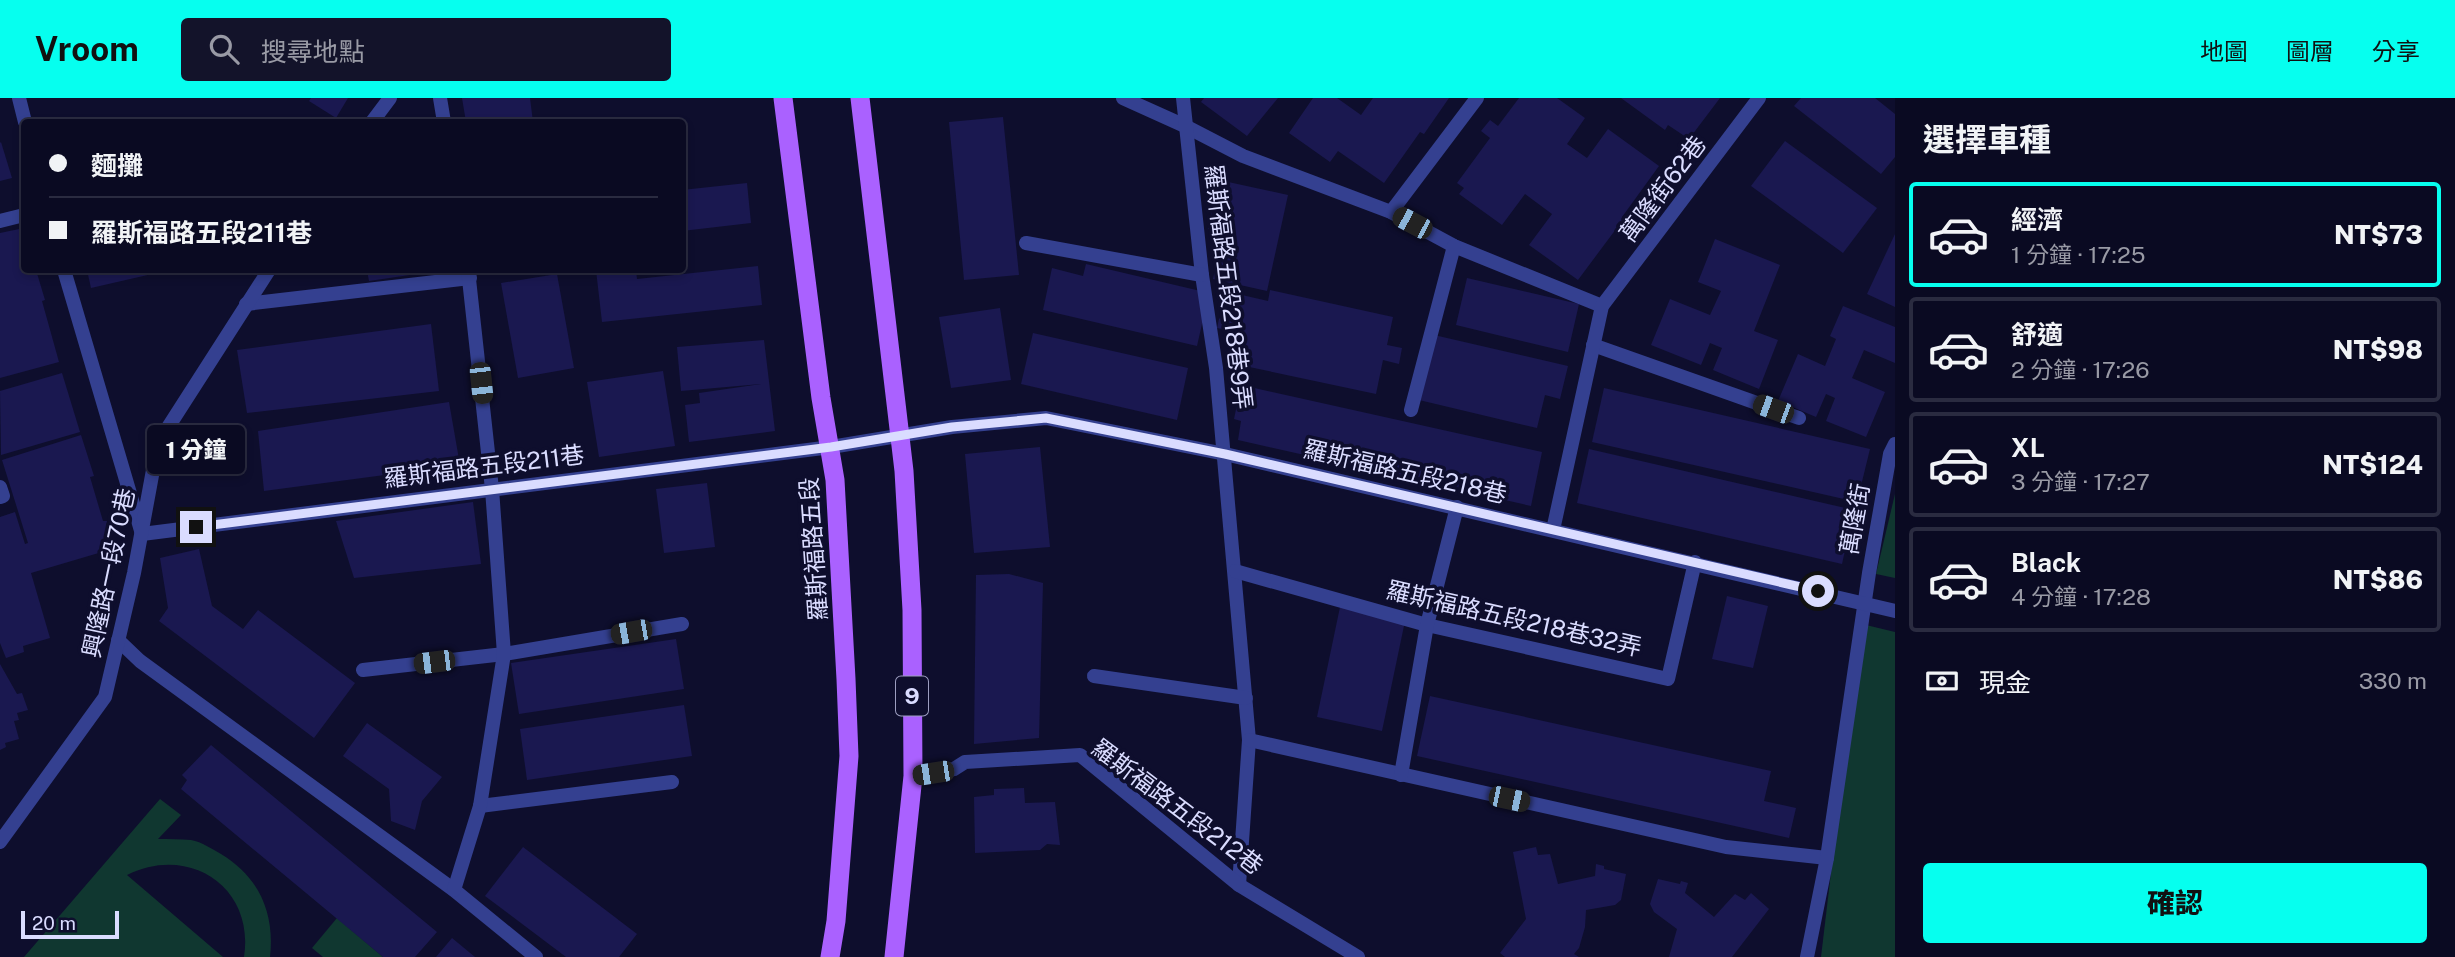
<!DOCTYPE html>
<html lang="zh-TW">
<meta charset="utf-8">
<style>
body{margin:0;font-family:"Public Sans","Noto Sans TC",sans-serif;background:#13132a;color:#f1f3f6;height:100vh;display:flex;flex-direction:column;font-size:26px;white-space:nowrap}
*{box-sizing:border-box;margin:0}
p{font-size:23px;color:#999aa5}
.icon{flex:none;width:38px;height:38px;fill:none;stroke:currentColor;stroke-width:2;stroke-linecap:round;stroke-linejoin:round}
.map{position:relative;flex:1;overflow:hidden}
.side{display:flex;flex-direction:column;background:#0a0a22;width:560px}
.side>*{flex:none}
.hud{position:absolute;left:21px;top:21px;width:665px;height:154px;border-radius:7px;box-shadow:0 4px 10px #0003,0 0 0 2px #2a2b40;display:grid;align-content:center;height:154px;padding:0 28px;background:#0a0a22}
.scale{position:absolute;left:21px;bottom:18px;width:98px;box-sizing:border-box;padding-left:7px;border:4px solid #dadcff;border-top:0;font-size:19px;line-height:24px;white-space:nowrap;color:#dadcff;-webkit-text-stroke:5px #0e0e2d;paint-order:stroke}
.end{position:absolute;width:32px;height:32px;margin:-16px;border:9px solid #dadcff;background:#111;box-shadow:0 0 0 4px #111}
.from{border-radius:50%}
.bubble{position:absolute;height:49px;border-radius:7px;background:#0a0a22;box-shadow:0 4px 10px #0003,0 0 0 2px #2a2b40;font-size:23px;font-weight:800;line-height:49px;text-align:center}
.car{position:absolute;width:21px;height:42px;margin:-21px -10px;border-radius:9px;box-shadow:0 0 5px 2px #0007;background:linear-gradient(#222 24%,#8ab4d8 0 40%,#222 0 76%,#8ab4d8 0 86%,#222 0)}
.hud b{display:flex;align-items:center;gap:24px;height:66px;font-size:26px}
.hud b+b{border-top:2px solid #2a2b40}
.hud i{width:18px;height:18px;background:#f1f3f6}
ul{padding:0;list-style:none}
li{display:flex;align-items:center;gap:21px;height:105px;margin:0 14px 10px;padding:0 14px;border:4px solid #2a2b40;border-radius:7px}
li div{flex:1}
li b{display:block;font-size:26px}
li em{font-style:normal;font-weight:800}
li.on{border-color:#06ffef}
li>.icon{width:63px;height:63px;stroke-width:1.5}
h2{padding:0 28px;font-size:32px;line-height:84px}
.pay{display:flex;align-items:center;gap:18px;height:77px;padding:0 28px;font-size:26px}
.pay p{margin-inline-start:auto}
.action{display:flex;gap:14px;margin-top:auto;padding:14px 28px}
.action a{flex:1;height:80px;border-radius:7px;background:#06ffef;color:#111;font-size:28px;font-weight:800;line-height:80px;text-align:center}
header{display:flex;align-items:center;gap:42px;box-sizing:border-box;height:98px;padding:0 35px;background:#06ffef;color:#111}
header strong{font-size:33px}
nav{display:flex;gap:38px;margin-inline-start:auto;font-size:24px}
.search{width:490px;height:63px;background:#13132a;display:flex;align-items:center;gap:18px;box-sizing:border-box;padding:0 24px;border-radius:7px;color:#999aa5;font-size:26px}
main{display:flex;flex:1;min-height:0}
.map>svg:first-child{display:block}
</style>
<header>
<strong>Vroom</strong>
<div class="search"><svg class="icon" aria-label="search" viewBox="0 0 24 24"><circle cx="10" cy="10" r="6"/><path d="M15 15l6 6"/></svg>搜尋地點</div>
<nav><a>地圖</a><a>圖層</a><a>分享</a></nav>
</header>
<main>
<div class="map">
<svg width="1895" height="859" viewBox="0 0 1895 859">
<rect width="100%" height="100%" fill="#0e0e2d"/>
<!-- green -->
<g fill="#103730">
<polygon points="1895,396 1895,480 1876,476"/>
<polygon points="1866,527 1895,534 1895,859 1821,859 1840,699"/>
<path d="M160,701L181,717L158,741C169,741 180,741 191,742C202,744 212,751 221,756C259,779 275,815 270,859H244C255,789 189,746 127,777L223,859H24Z"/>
<polygon points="337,820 383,859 323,859 312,850"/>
</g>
<!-- building -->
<g fill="#1a1850">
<polygon points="311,0 348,0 336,20 309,3"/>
<polygon points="462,0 530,0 533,24 466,24"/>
<polygon points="1204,0 1278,0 1247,38 1201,4"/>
<polygon points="1313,0 1337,0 1361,17 1373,0 1449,0 1424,36 1420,34 1384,85 1338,53 1330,64 1289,35"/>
<polygon points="1519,0 1557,0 1585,20 1567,46 1587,60 1608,31 1659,68 1622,119 1632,127 1625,137 1616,131 1578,182 1529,147 1552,116 1525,96 1502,127 1459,96 1464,90 1457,85 1490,40 1481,33 1490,22 1498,28"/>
<polygon points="1621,0 1720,0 1689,41 1668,27 1665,32"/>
<polygon points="1801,0 1875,0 1895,16 1895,59 1881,76 1794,8"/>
<polygon points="1003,19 1019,177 964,182 949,24"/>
<polygon points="1785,43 1877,110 1843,155 1751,88"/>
<polygon points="1,44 12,80 0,83 0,45"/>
<polygon points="1219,82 1288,97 1267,193 1213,181 1223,135 1208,131"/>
<polygon points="747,85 751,125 682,133 682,92"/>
<polygon points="24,130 24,172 36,172 45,202 42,203 59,264 0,280 0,135"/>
<polygon points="1895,136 1895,209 1867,196"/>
<polygon points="1715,141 1780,167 1754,233 1778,242 1759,291 1713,272 1722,250 1710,245 1701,267 1651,247 1670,201 1710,217 1721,193 1698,184"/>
<polygon points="1086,166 1209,195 1197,248 1043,212 1052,170 1083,178"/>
<polygon points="758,168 762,207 602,224 596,172 636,172 637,181"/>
<polygon points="87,172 164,172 165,173 91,190"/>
<polygon points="367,172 430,172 430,174 369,183"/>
<polygon points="484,172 518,172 518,173 485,177"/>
<polygon points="557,176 574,270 518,280 501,185"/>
<polygon points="1467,180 1579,206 1568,254 1456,227"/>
<polygon points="1270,192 1393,219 1387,247 1402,250 1399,266 1383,262 1376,296 1235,266 1242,235 1217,230 1219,221 1242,197 1268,203"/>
<polygon points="1843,208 1895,229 1895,265 1864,252 1852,280 1885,294 1866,339 1826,323 1835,300 1826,296 1816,319 1778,303 1798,256 1825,268 1836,241 1830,238"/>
<polygon points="1000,210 1011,282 951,290 939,219"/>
<polygon points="431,226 439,293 247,315 237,252"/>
<polygon points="1033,235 1188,270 1177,322 1021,286"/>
<polygon points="1434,237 1568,268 1560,301 1545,297 1537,330 1419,302"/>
<polygon points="764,242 775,333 689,344 685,307 700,305 699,295 761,286 681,293 677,249"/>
<polygon points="663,273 675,348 599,359 587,284"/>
<polygon points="62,275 80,334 1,357 0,293"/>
<polygon points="1241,287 1542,354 1531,408 1238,342 1241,323 1234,321"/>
<polygon points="1604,290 1870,351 1857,404 1592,344"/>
<polygon points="449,304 460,367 264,393 258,333"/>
<polygon points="81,337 94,378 90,379 103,423 107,423 102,454 31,475 50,540 23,548 24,554 6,560 0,545 0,419 15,414 25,446 28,445 2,362"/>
<polygon points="1040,349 1050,449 974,455 965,356"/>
<polygon points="1589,351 1854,412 1842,466 1577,405"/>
<polygon points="707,385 715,449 664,455 656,391"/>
<polygon points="473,404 481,466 354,480 336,423"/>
<polygon points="199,451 212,508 243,531 258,512 355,585 314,640 159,523 168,510 160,460"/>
<polygon points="1009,476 1043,485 1039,640 974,646 976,477"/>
<polygon points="1727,498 1768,508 1753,570 1712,561"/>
<polygon points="1340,509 1405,523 1382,633 1317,619"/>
<polygon points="676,541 684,591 519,616 511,565"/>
<polygon points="0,566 17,596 22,595 28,612 17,615 19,622 14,623 19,641 5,645 6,649 0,652"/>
<polygon points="1430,598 1771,673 1764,703 1796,710 1789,740 1417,658"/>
<polygon points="684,607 692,658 527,682 520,631"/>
<polygon points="367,625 442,679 422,703 415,732 391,723 389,691 343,658"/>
<polygon points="211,647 437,834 415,859 383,859 181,691 187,682 182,677"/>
<polygon points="1024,690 1025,705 1055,704 1060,747 1047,746 1040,752 975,755 974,699 994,697 994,691"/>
<polygon points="523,749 637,836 619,859 566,859 485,798"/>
<polygon points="1536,749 1538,757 1550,756 1558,786 1595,778 1596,766 1604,768 1604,771 1626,776 1621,802 1615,807 1586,812 1585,829 1579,850 1574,856 1579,859 1505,859 1500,855 1526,821 1513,754"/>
<polygon points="1658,781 1680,786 1681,783 1688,785 1685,795 1714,819 1735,796 1745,802 1751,795 1769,811 1732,859 1669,859 1677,831 1654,814 1650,806"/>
<polygon points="452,840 475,859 436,859"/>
</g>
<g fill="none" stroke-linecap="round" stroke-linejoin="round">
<!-- service -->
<g stroke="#344090" stroke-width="14">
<polyline points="1123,0 1185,28 1243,58 1391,114 1454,148 1602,208"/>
<polyline points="1183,0 1202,177 1216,270 1249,642 1239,787"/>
<polyline points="1391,114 1477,0"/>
<polyline points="1026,145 1202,177"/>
<polyline points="1593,247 1799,320"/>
<polyline points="1411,312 1454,148"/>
<polyline points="1553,432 1602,208 1759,0"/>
<polyline points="1235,473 1427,527 1668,581 1695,464"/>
<polyline points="1094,578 1246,600"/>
<polyline points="1249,642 1726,749 1827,760"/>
<polyline points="1401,677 1427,527 1457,409"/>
<polyline points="913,678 954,671 965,664 1080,657 1239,787 1358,859"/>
<polyline points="1807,859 1827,760 1869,475 1890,356 1895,346"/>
</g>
<!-- minor -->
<g stroke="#344090" stroke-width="14">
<polyline points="19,0 25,24"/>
<polyline points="440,0 444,24"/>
<polyline points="372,24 390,0"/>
<polyline points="0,123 24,117"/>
<polyline points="64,172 142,436 831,349 952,329 1046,320 1225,356 1895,513"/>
<polyline points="246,206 470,180"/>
<polyline points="0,389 3,398 0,399"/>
<polyline points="118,542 140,563 454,792 536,859"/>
<polyline points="363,572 504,556 682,526"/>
<polyline points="480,708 672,684"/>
<polyline points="0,744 105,599 134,475 158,345 269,172"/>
<polyline points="454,792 480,708 504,556 492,391 468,172"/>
</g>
<!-- primary -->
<g stroke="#aa61ff" stroke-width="19">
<polyline points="783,0 821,300 835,382 846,581 849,658 836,823 830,859"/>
<polyline points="860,0 904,373 912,512 913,678 894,859"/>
</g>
</g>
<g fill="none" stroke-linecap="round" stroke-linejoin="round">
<!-- route -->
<polyline stroke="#dadcff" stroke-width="9" points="196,429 831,349 952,329 1046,320 1225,356 1818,493"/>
</g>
<g text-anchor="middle" stroke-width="7" stroke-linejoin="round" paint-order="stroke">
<!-- shield labels -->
<rect fill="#0e0e2d" stroke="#9d9ec0" stroke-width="2" x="896" y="578.5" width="32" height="39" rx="5"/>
<g font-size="23" font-weight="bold" fill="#dadcff">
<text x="912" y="606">9</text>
</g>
<!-- street labels -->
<g font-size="24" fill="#dadcff" stroke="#0e0e2d">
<text transform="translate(1663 91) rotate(-53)" y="8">萬隆街62巷</text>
<text transform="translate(1228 189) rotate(83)" y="8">羅斯福路五段218巷9弄</text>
<text transform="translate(484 369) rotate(-7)" y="8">羅斯福路五段211巷</text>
<text transform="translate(1405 374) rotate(13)" y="8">羅斯福路五段218巷</text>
<text transform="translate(1855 421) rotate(-80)" y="8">萬隆街</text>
<text transform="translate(814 451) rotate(-94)" y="8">羅斯福路五段</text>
<text transform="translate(109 475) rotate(-78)" y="8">興隆路一段70巷</text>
<text transform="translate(1514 521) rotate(13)" y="8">羅斯福路五段218巷32弄</text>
<text transform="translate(1177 709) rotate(37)" y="8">羅斯福路五段212巷</text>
</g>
</g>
</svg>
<div class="scale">20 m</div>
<i class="end from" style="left:1818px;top:493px"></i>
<i class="end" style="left:196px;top:429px"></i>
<div class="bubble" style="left:147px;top:327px;width:98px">1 分鐘</div>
<i class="car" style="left:1412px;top:125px;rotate:298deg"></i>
<i class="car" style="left:481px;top:285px;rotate:174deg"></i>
<i class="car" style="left:1773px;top:311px;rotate:290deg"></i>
<i class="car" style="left:631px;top:534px;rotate:260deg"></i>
<i class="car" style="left:434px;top:564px;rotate:263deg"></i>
<i class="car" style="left:933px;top:675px;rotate:261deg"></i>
<i class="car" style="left:1509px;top:701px;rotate:102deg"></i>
<div class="hud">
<b><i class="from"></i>麵攤</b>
<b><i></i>羅斯福路五段211巷</b>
</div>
</div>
<section class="side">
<h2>選擇車種</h2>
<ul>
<li class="on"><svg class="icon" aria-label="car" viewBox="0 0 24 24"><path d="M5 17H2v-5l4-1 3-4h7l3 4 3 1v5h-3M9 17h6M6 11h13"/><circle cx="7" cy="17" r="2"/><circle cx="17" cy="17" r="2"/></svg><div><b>經濟</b><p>1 分鐘 · 17:25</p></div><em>NT$73</em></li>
<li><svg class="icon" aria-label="car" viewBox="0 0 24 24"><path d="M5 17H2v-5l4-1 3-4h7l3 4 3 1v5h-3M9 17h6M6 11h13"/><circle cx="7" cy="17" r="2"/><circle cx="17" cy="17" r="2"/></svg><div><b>舒適</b><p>2 分鐘 · 17:26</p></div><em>NT$98</em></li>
<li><svg class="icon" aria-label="car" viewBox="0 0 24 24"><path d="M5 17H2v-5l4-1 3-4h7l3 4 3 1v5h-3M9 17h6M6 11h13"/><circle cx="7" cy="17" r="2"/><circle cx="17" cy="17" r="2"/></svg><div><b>XL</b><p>3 分鐘 · 17:27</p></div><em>NT$124</em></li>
<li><svg class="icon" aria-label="car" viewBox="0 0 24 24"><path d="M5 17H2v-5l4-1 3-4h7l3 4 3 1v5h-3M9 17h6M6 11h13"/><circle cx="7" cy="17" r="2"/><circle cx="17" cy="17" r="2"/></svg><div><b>Black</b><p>4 分鐘 · 17:28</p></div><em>NT$86</em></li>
</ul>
<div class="pay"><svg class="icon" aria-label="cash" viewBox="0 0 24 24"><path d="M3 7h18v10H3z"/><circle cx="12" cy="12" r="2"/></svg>現金<p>330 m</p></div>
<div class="action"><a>確認</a></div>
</section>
</main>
